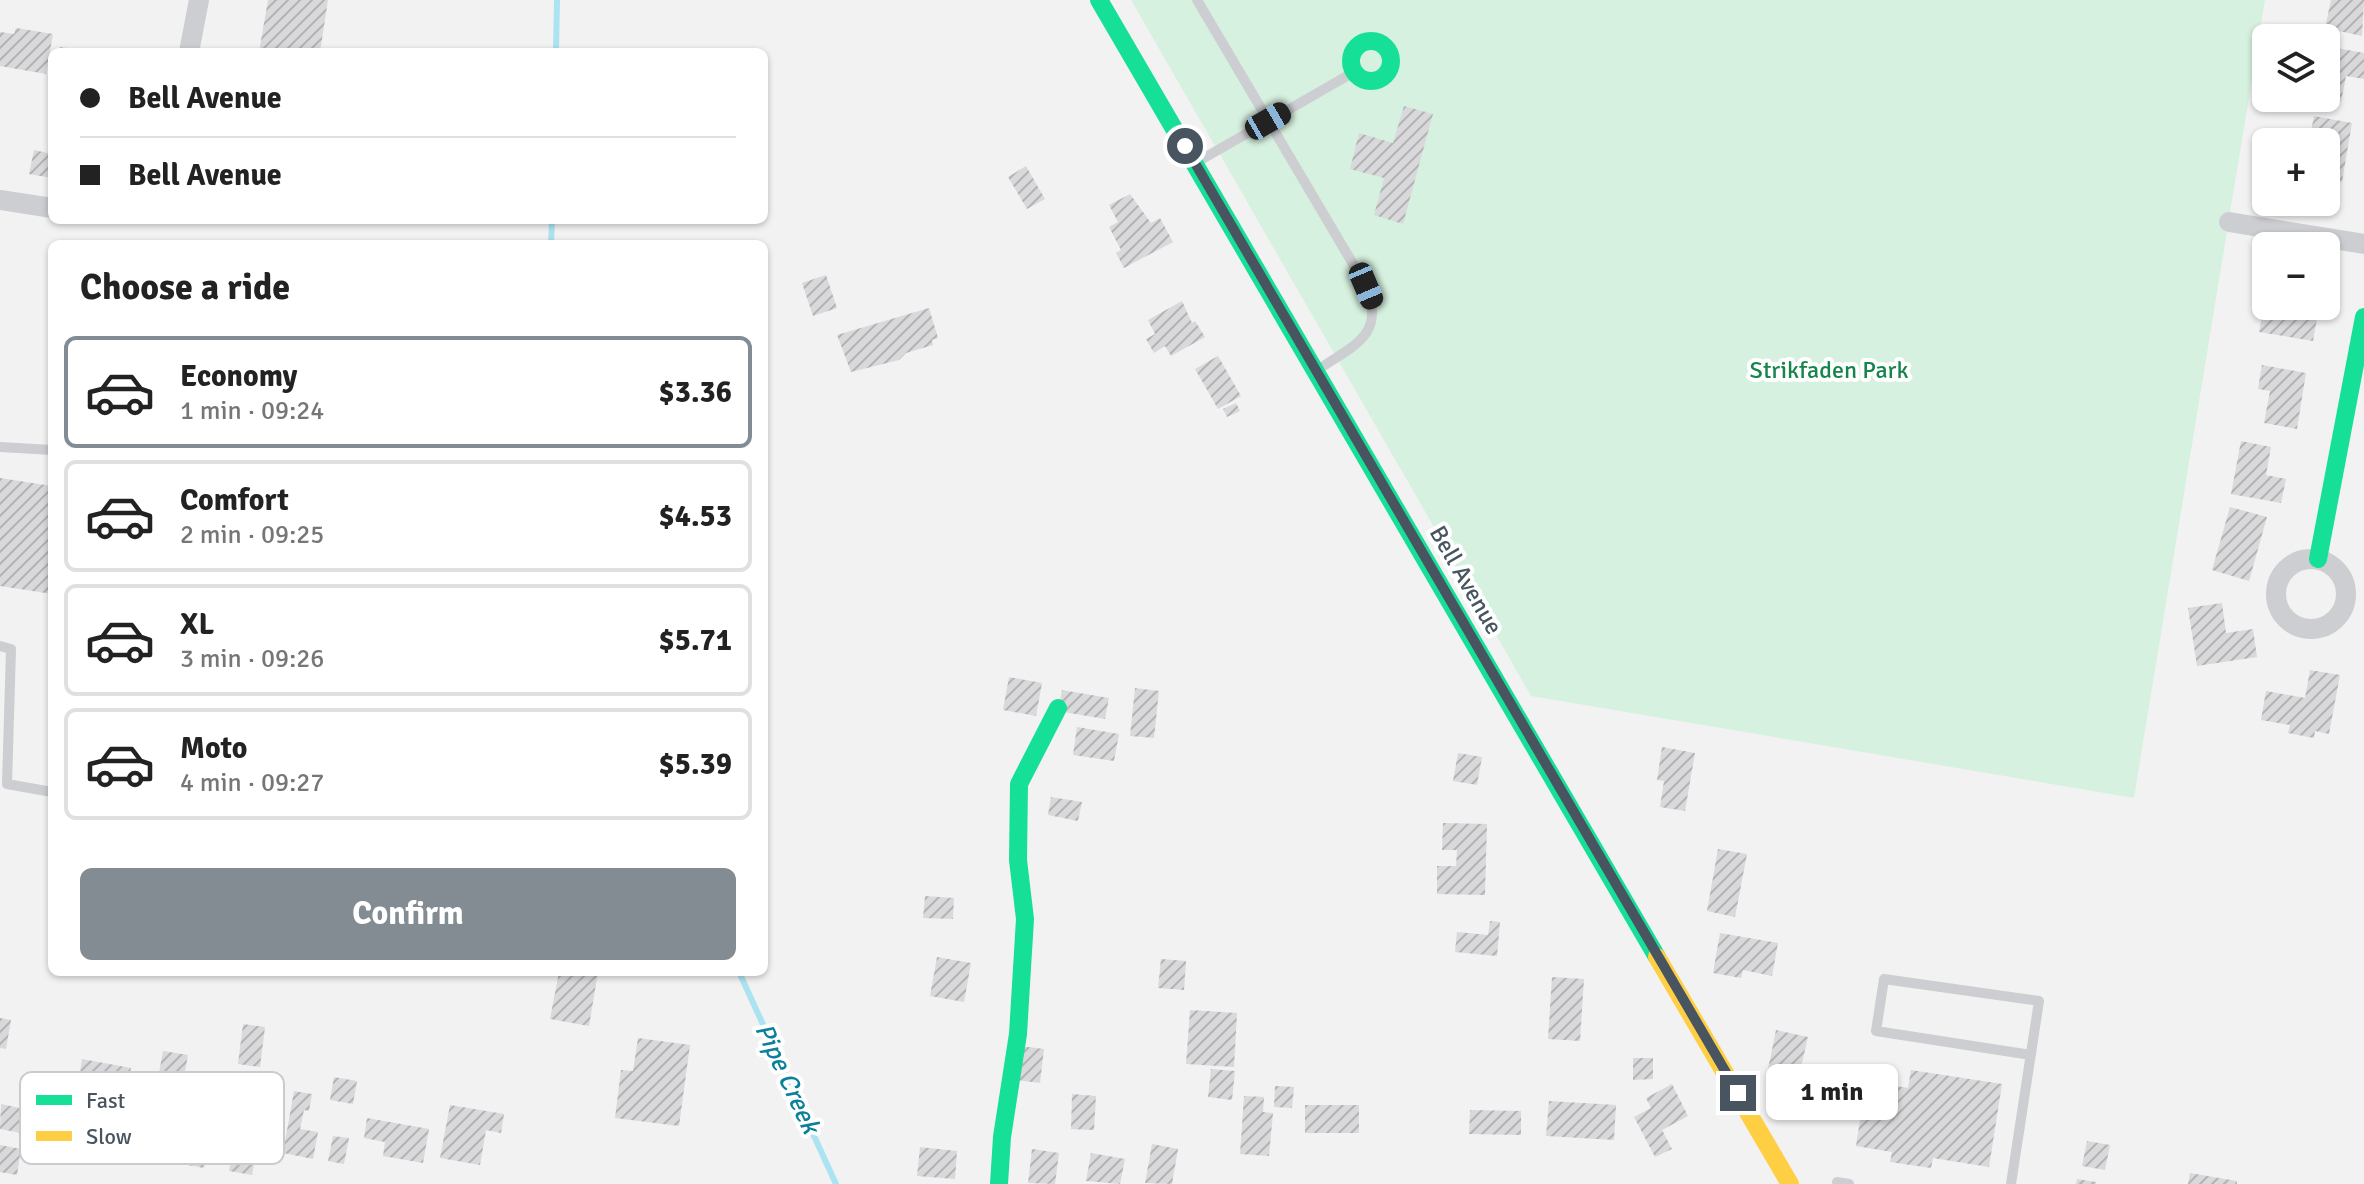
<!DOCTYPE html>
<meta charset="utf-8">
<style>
body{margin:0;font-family:Signika,sans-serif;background:#f2f2f2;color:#222;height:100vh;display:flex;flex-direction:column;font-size:30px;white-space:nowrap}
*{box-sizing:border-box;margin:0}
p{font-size:26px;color:#767676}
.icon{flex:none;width:44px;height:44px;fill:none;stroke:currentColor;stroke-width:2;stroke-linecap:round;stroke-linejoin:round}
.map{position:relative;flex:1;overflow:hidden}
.side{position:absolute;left:48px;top:240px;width:720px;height:736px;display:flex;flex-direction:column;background:#fff;border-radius:12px;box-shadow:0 2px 6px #0004}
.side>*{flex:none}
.guide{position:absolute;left:48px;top:48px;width:720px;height:176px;border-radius:12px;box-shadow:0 2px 6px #0004;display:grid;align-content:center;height:176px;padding:0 32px;background:#fff}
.tools{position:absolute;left:2252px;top:24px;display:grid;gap:16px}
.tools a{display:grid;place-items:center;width:88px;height:88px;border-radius:12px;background:#fff;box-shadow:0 2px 6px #0004;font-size:40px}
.end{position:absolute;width:36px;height:36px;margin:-18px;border:10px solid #485560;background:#fff;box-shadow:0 0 0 4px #fff}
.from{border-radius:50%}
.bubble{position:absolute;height:56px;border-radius:12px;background:#fff;box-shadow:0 2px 6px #0004;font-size:26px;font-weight:700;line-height:56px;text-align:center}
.car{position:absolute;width:24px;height:48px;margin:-24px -12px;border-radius:10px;box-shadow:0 0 6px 2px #0007;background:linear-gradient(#222 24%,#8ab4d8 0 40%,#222 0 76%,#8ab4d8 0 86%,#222 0)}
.guide b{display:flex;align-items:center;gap:28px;height:76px;font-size:30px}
.guide b+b{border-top:2px solid #e0e0e0}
.guide i{width:20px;height:20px;background:#222}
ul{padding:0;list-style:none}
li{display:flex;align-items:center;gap:24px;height:112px;margin:0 16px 12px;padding:0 16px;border:4px solid #e0e0e0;border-radius:12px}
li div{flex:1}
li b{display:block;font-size:30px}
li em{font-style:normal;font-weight:700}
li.active{border-color:#848c93}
li>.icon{width:72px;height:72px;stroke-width:1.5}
h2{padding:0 32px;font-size:36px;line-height:96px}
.cta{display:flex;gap:16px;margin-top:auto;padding:16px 32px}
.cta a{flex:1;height:92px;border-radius:12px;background:#848c93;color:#fff;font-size:32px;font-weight:700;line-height:92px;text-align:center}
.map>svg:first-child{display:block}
</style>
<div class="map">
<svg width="2364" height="1184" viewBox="0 0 2364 1184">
<defs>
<pattern id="building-hatch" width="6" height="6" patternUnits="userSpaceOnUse" patternTransform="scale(2)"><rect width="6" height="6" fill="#d9d9db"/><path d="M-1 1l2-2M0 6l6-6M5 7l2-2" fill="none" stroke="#b2b3b5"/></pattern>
</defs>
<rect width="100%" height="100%" fill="#f3f2f2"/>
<!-- green -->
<polygon fill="#d7f1e0" points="1131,0 2265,0 2134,798 1531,696"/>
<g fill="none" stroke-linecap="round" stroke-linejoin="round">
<!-- stream -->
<g stroke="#abe3f0" stroke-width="6">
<polyline points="556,52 557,0"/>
<polyline points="551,244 552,220"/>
<polyline points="739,972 836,1184"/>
</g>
</g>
<!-- building -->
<g fill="url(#building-hatch)">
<polygon points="268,0 328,0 320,52 259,52"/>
<polygon points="2331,0 2364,0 2362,36 2325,28"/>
<polygon points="16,28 53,34 46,74 0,66 0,32 14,34"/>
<polygon points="2326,46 2364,53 2364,79 2346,76 2341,102 2326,99"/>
<polygon points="60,47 82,50 82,52 59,52"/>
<polygon points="1404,106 1433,114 1403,224 1374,215 1384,178 1350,169 1359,133 1393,143"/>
<polygon points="2314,116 2352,123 2342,182 2326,179 2326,142 2309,142"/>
<polygon points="34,150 52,154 52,178 29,174"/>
<polygon points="1026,166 1045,199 1027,209 1008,177"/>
<polygon points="1130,194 1151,223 1160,218 1173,242 1124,268 1116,253 1121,250 1109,227 1118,222 1109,205"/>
<polygon points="826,275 837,308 813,316 802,283"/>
<polygon points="1182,301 1192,323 1195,321 1205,337 1171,356 1165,346 1154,353 1146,339 1155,334 1148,320"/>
<polygon points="2264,306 2319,307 2313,341 2259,332"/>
<polygon points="929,308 938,338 932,340 933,345 906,353 899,360 851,372 837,335"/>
<polygon points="1218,356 1241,396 1218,409 1195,369"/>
<polygon points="2262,365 2306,373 2297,429 2264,423 2270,391 2258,389"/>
<polygon points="1236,403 1240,411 1227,417 1223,409"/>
<polygon points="2241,441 2271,447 2266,475 2286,479 2281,503 2231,494"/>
<polygon points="0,478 52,486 52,594 0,586"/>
<polygon points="2230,507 2267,517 2249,581 2212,570"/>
<polygon points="2222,603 2226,633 2253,629 2257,657 2197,666 2188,608"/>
<polygon points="2310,670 2340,675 2329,734 2315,731 2314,738 2288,733 2290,725 2261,720 2266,691 2305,698"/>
<polygon points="1009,677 1042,683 1036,716 1003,710"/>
<polygon points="1135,688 1159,691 1154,738 1130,736"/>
<polygon points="1062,690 1109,698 1105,719 1058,711"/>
<polygon points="1077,727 1119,734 1114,761 1073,755"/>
<polygon points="1662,747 1695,753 1685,811 1660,807 1664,781 1657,780"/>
<polygon points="1458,753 1482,757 1477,785 1453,781"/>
<polygon points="1051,797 1082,802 1078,821 1048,815"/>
<polygon points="1443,823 1487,824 1485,895 1437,894 1437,866 1456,866 1457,850 1442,850"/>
<polygon points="1718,849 1747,854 1735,917 1707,911"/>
<polygon points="925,896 954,898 953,919 923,918"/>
<polygon points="1490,921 1500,922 1497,956 1455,952 1457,932 1488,935"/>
<polygon points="1720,933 1778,943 1772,976 1743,970 1741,978 1713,973"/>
<polygon points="937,957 971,963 964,1002 930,996"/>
<polygon points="1161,959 1186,961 1184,990 1158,988"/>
<polygon points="559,972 598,972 589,1026 550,1019"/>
<polygon points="1552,977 1584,979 1580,1041 1548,1039"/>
<polygon points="1190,1010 1237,1013 1234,1067 1186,1064"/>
<polygon points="0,1018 11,1020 6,1049 0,1048"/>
<polygon points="243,1024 265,1027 260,1067 238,1064"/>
<polygon points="1776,1030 1808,1037 1794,1097 1772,1092 1776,1076 1767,1074"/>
<polygon points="638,1038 690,1045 679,1126 615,1118 621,1070 633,1071"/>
<polygon points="1020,1046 1044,1049 1040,1083 1015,1080"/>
<polygon points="163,1051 188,1055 180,1100 155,1095"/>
<polygon points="1633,1058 1653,1058 1653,1079 1633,1080"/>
<polygon points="82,1059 131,1068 128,1087 79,1079"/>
<polygon points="1211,1069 1235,1071 1232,1100 1208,1097"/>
<polygon points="1911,1070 2002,1084 1989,1167 1933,1158 1931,1168 1890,1162 1892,1152 1856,1146 1866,1081 1908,1088"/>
<polygon points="334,1077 357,1081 353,1104 330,1100"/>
<polygon points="1672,1084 1688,1116 1662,1130 1672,1149 1655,1157 1634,1117 1651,1108 1646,1098"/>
<polygon points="1275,1086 1294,1087 1292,1108 1274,1107"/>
<polygon points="294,1091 312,1094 309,1111 304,1110 300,1129 318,1132 313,1159 283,1153"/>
<polygon points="1072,1094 1096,1096 1094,1130 1071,1129"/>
<polygon points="1244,1096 1264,1097 1263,1112 1273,1113 1269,1156 1240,1154"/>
<polygon points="1549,1101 1616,1105 1614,1140 1546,1136"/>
<polygon points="1,1104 25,1109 21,1133 0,1129"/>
<polygon points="450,1105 504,1114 501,1133 486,1130 480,1165 440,1158"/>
<rect x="1305" y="1105" width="54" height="28"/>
<polygon points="1470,1110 1521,1111 1521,1135 1469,1134"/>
<polygon points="367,1118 429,1129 423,1163 383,1156 385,1142 364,1138"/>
<polygon points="182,1128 196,1131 195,1138 209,1140 204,1168 176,1163"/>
<polygon points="242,1130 260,1133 252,1175 229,1171 235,1139 240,1140"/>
<polygon points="333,1136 349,1138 344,1164 328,1161"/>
<polygon points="2087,1141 2110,1145 2105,1170 2082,1166"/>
<polygon points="1152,1144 1178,1149 1172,1184 1145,1183"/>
<polygon points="0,1145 21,1149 17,1175 0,1172"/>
<polygon points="920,1147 957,1151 955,1179 917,1176"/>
<polygon points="1032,1149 1059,1153 1055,1184 1028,1183"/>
<polygon points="1091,1153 1125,1159 1120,1184 1086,1181"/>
<polygon points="2190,1173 2237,1181 2237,1184 2188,1184"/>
<polygon points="2077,1179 2096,1182 2096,1184 2076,1184"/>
</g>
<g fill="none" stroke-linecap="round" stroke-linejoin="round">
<!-- lane -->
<g stroke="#ccced1" stroke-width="10">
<path d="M1197,0L1366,286C1386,335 1354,345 1319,369"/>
<polyline points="1197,162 1354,72"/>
<polyline points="0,447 52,450"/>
<polyline points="0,646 11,649 7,784 52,792"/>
<polyline points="1837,1182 1849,1184"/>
<polyline points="2011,1184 2039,1001 1884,979 1876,1031 2031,1055"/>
</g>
<!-- street -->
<g stroke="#ccced1" stroke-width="20">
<polyline points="189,52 199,0"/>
<polyline points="0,200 52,208"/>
<polyline points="2229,222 2364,244"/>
<circle cx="2311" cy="594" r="35"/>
</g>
<!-- fast -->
<g stroke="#16e098" stroke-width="18">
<polyline points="1099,0 1657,957"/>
<circle cx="1371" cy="61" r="20"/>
<polyline points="2318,559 2364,317"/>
<polyline points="999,1184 1002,1137 1018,1034 1025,919 1018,860 1019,784 1058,708"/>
</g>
<!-- slow -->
<polyline stroke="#ffcf43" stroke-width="18" points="1657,957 1790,1184"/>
</g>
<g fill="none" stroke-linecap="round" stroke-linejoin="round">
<!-- route -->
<polyline stroke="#485560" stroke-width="10" points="1185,146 1738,1093"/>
</g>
<g text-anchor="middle" stroke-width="8" stroke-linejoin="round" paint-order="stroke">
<!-- park labels -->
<g font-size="24" fill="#15854a" stroke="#fff">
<text x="1829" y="378">Strikfaden Park</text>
</g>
<!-- street labels -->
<g font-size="24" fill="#485560" stroke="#fff">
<text transform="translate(1466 580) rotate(60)" y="8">Bell Avenue</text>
</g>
<!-- water labels -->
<g font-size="26" font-style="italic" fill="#0a809a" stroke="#fff">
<text transform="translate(788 1078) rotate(65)" y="9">Pipe Creek</text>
</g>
</g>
<!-- legend -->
<rect x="20" y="1072" width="264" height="92" rx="12" fill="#fff" stroke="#c8cccf" stroke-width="2"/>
<rect x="36" y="1095" width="36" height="10" fill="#16e098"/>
<rect x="36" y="1131" width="36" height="10" fill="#ffcf43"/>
<g font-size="22" fill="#485560">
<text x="86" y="1108">Fast</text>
<text x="86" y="1144">Slow</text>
</g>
</svg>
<div class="tools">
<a><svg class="icon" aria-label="layers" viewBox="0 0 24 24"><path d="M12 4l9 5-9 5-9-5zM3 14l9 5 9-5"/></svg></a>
<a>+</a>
<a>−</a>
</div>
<i class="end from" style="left:1185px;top:146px"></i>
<i class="end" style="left:1738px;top:1093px"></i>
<div class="bubble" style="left:1766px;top:1064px;width:132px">1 min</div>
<i class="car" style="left:1268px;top:121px;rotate:60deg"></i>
<i class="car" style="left:1366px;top:286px;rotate:157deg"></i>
<div class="guide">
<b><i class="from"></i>Bell Avenue</b>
<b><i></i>Bell Avenue</b>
</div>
<section class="side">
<h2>Choose a ride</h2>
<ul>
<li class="active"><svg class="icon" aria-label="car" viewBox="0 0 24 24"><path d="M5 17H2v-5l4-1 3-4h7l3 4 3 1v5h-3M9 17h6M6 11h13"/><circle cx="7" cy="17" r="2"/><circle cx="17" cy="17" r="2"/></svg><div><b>Economy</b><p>1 min · 09:24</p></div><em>$3.36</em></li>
<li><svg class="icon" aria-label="car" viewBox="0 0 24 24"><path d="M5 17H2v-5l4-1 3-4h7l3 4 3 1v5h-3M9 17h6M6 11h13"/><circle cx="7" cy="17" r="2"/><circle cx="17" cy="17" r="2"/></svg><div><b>Comfort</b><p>2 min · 09:25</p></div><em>$4.53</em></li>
<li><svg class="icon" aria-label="car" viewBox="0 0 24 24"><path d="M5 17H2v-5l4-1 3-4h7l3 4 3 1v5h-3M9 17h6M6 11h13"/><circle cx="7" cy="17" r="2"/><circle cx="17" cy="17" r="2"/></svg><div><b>XL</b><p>3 min · 09:26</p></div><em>$5.71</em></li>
<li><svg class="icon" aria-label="car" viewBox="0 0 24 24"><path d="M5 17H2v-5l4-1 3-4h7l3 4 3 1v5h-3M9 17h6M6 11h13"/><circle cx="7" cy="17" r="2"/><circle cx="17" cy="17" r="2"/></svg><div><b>Moto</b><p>4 min · 09:27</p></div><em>$5.39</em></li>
</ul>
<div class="cta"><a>Confirm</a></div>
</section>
</div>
